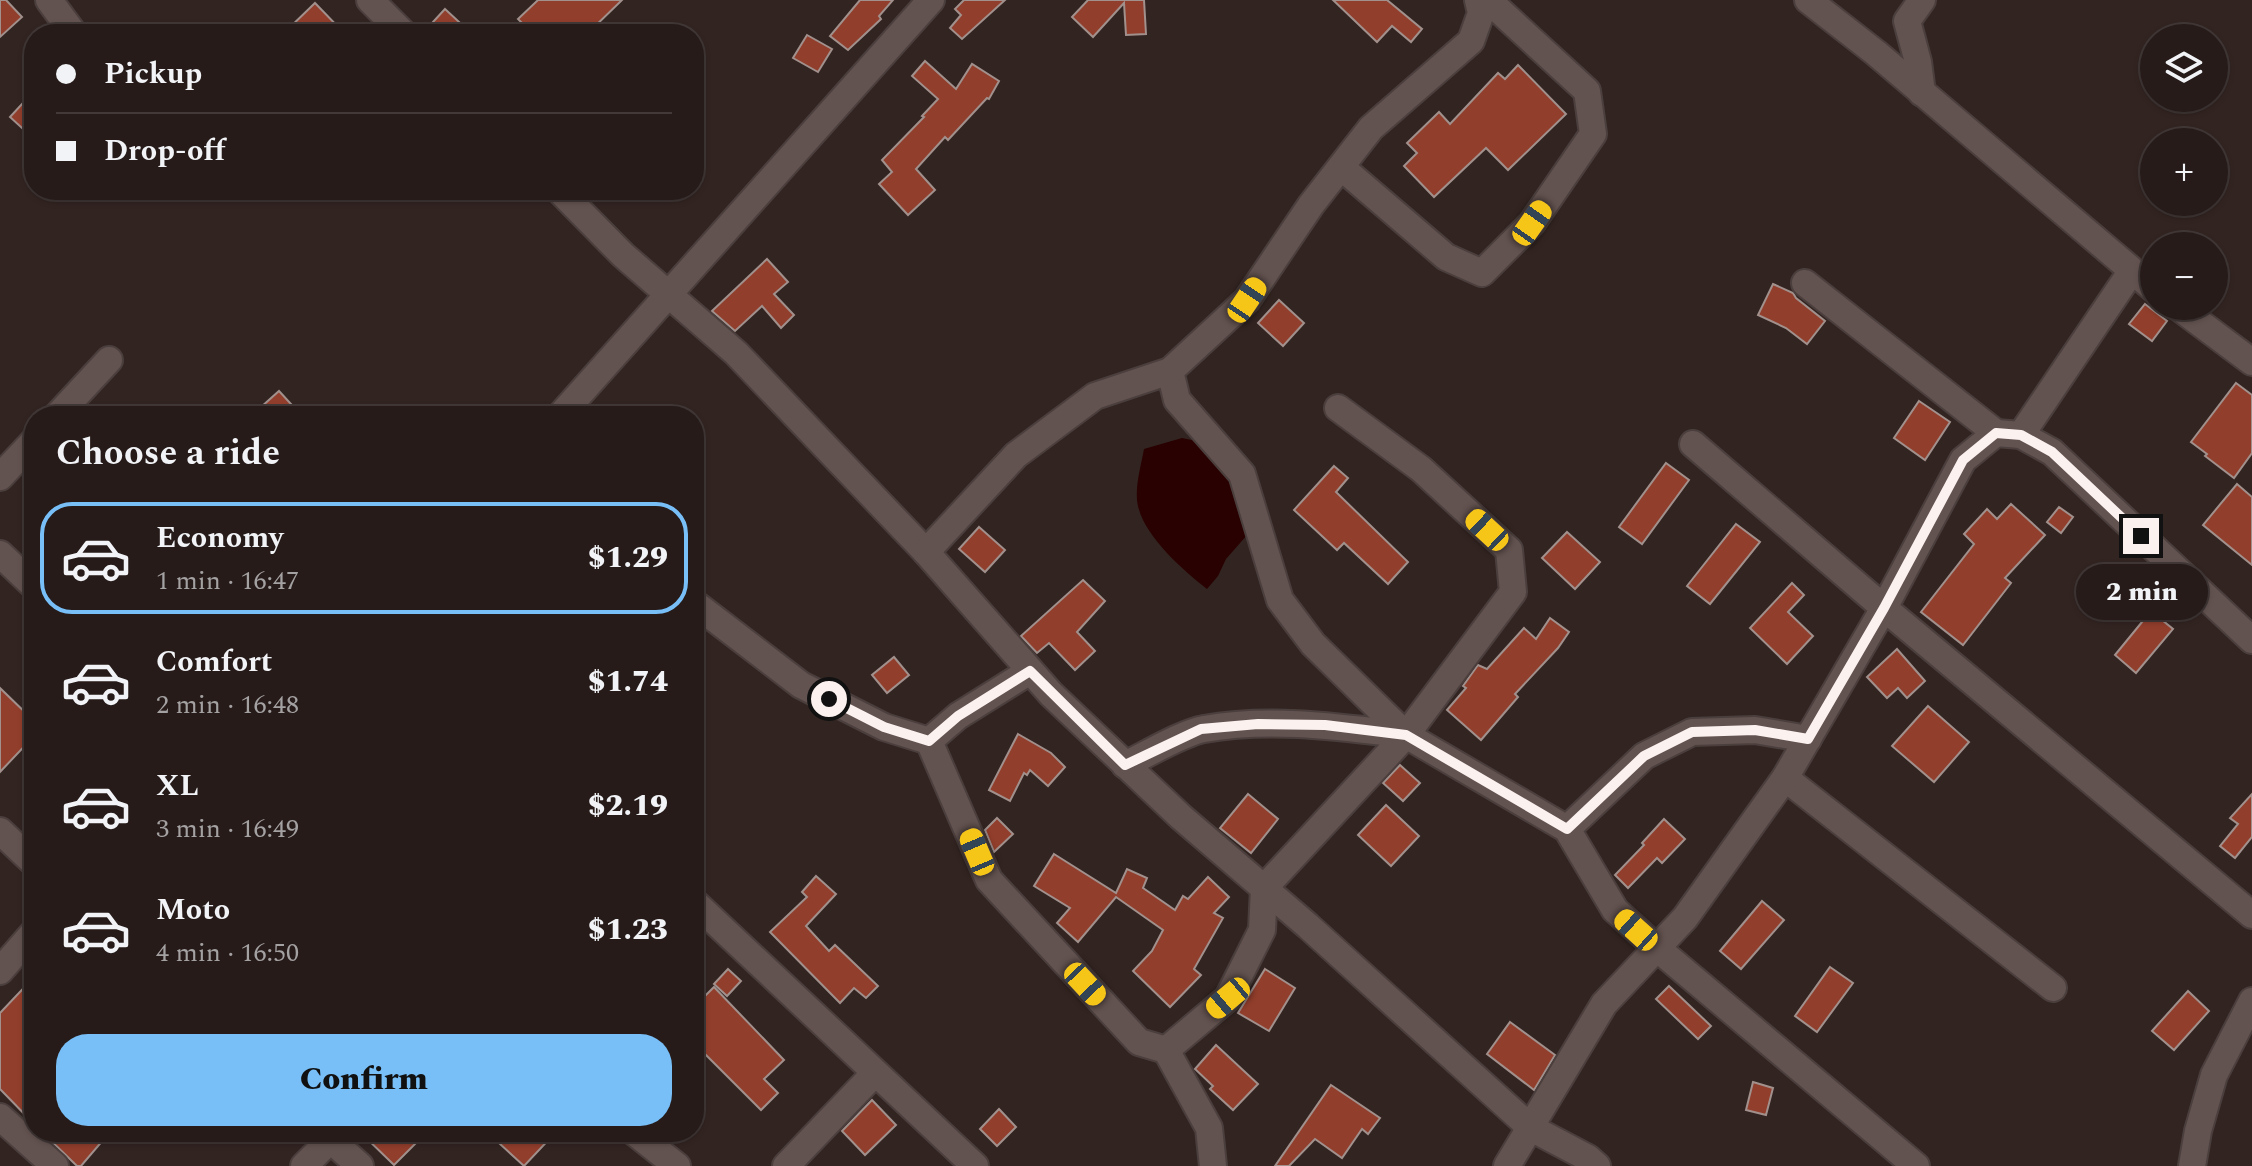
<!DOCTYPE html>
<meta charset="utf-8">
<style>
body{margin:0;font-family:Spectral,serif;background:#2e2422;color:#f1f3f6;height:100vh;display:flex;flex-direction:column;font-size:30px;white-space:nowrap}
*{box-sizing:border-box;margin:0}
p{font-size:26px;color:#a4a1a2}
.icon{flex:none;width:44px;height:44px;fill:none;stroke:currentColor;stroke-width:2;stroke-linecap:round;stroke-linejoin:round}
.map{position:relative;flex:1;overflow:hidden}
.details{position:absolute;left:24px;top:406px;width:680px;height:736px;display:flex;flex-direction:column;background:#261b19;border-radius:32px;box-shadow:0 2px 6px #0004,0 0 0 2px #423938}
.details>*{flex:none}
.hud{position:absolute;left:24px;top:24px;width:680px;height:176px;border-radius:32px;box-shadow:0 2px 6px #0004,0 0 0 2px #423938;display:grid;align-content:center;height:176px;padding:0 32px;background:#261b19}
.tools{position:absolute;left:2140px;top:24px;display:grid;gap:16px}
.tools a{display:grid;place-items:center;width:88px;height:88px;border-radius:50%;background:#261b19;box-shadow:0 2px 6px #0004,0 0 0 2px #423938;font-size:40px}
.end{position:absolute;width:36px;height:36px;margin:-18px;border:10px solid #fbf1ef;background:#111;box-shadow:0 0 0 4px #111}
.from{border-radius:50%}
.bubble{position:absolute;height:56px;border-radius:28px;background:#261b19;box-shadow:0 2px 6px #0004,0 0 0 2px #423938;font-size:26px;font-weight:800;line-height:56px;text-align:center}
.car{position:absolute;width:24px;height:48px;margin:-24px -12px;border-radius:10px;box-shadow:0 0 6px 2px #0007;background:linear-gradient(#f5c518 24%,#345 0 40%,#f5c518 0 76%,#345 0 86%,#f5c518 0)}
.hud b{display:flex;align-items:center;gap:28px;height:76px;font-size:30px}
.hud b+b{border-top:2px solid #423938}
.hud i{width:20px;height:20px;background:#f1f3f6}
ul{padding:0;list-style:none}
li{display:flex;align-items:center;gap:24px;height:112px;margin:0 16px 12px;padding:0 16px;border:4px solid transparent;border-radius:32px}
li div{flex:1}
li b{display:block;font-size:30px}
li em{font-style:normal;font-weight:800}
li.on{border-color:#78bff8}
li>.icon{width:72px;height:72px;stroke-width:1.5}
h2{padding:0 32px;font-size:36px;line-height:96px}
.button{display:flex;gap:16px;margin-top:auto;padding:16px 32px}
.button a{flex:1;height:92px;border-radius:32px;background:#78bff8;color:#111;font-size:32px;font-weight:800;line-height:92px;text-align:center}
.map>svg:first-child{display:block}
</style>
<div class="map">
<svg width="2252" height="1166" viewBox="0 0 2252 1166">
<rect width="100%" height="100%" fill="#322421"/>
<!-- water -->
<path fill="#280100" d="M1182,438L1201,442L1222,458L1255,526L1226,559L1218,576L1207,589C1183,570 1145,537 1138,506C1134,489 1141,466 1144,449Z"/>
<!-- building -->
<g fill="#923e2c" stroke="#a1908c" stroke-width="2">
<polygon points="0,0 6,0 22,17 0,37"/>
<polygon points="538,0 622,0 587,34 533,34 518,19"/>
<polygon points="860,0 893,0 879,16 881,19 848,50 830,36"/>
<polygon points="964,0 1005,0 962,39 950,28 961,15 955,9"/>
<polygon points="1088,0 1144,0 1146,34 1126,35 1124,3 1093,37 1072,17"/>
<polygon points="1333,0 1387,0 1422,29 1411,42 1392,26 1377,42"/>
<polygon points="315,3 345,34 283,34"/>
<polygon points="445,9 472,34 446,34 433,22"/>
<polygon points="807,35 832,49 818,72 793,58"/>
<polygon points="925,61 956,89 972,64 999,81 989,99 987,98 948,140 945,137 916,169 935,190 908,215 879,184 892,172 882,160 924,117 922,116 938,99 912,76"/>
<polygon points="1518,65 1566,114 1508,170 1486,148 1434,197 1404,166 1417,153 1407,143 1439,112 1450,124 1498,73 1505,79"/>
<polygon points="34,91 34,139 10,117"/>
<polygon points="767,259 788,282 774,294 794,315 781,328 762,306 735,331 712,311"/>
<polygon points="1773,284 1793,293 1796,298 1825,321 1807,344 1786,328 1758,315"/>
<polygon points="1279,300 1304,323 1283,346 1258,323"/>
<polygon points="2145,304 2167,321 2152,341 2129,324"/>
<polygon points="2236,383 2252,395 2252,453 2234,478 2205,456 2207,454 2191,442"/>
<polygon points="279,391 302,416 251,416"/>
<polygon points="1919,401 1950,422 1925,460 1894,438"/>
<polygon points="1666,463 1689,480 1642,544 1619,527"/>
<polygon points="1334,466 1348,478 1336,492 1408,562 1388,584 1344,543 1337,550 1294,510"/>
<polygon points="2237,484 2252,497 2252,565 2203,525"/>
<polygon points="2011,504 2045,535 2005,578 2011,583 1963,645 1921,612 1974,544 1964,534 1987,509 1997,519"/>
<polygon points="2059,507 2073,517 2061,533 2047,522"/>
<polygon points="1736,524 1760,542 1710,604 1687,586"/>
<polygon points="979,527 1005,550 985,572 959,549"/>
<polygon points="1567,532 1600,562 1575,589 1542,558"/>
<polygon points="1083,580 1105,601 1077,632 1095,651 1075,670 1049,643 1037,653 1021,636"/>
<polygon points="1792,583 1804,595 1788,612 1813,636 1787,664 1750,628"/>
<polygon points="2151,611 2173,629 2136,673 2115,655"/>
<polygon points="1550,618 1569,632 1558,648 1515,694 1518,697 1481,740 1447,710 1466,688 1463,686 1478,665 1487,669 1524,628 1536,639"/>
<polygon points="1897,649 1925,681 1907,698 1898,688 1887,698 1867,677"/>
<polygon points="894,657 909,675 887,693 872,675"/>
<polygon points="0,688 34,721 34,736 0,772"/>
<polygon points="1928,706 1969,742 1934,782 1892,746"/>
<polygon points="1018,734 1051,753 1065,767 1048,786 1030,770 1027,775 1024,773 1010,801 989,790"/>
<polygon points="1400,765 1420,783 1403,801 1383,783"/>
<polygon points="1248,794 1278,819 1251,853 1220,828"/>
<polygon points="2252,794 2252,837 2235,858 2220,846 2238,824 2230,818"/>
<polygon points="1386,805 1419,836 1391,866 1358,835"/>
<polygon points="997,818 1013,834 994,852 985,830"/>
<polygon points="1664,819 1685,839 1662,863 1657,858 1628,888 1615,875 1644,845 1642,843"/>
<polygon points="1054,854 1116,893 1127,869 1147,878 1143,888 1175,910 1183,896 1188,899 1208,877 1229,897 1214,913 1223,918 1194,969 1201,975 1170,1007 1133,971 1152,951 1163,930 1116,897 1078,942 1057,923 1070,908 1034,886"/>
<polygon points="816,876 836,894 806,926 829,951 835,945 878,986 866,998 854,988 840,1003 770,932 807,897 802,892"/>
<polygon points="1762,901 1784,920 1741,969 1720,951"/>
<polygon points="1830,967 1853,983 1817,1032 1795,1016"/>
<polygon points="728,969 741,981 727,996 714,984"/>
<polygon points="1265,969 1295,988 1269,1031 1238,1013"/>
<polygon points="34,977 34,1124 0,1089 0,1013"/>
<polygon points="1669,986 1711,1026 1698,1039 1656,999"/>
<polygon points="714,987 784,1060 764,1079 778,1093 761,1110 694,1043 694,1007"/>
<polygon points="2188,991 2209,1011 2174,1050 2152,1031"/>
<polygon points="1510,1022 1555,1055 1534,1090 1487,1054"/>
<polygon points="1216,1045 1258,1084 1233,1110 1210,1089 1213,1086 1195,1069"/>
<polygon points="1753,1082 1773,1088 1766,1115 1746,1110"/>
<polygon points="1331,1085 1380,1118 1368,1134 1362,1129 1342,1158 1315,1139 1289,1166 1275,1166"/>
<polygon points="872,1100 896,1125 865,1155 842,1131"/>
<polygon points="999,1109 1016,1127 997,1146 980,1129"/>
<polygon points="42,1132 110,1132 81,1166 77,1166"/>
<polygon points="360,1132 427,1132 394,1165"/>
<polygon points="487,1132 556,1132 524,1166"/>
</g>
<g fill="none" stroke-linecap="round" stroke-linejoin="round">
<!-- minor casing -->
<g stroke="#4b3f3d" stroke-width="30">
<g id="minor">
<polyline points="49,0 74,34"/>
<polyline points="370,0 404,34"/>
<polyline points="1478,0 1481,13 1471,41 1371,128 1311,205 1247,300 1170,371 1177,400 1242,474 1280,600 1313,644 1406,735 1567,829 1615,910 1658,949 1916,1166"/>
<polyline points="1808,0 1876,53 2154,289"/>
<polyline points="1922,93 1918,62 1907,21 1922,0"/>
<polyline points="1341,167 1446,257 1482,273 1532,223 1593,134 1587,91 1488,0"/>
<polyline points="559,190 623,255 736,353 926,552 1051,694 1181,817 1308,926 1531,1128 1588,1158 1597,1166"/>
<polyline points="1805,283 1996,433"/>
<polyline points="2177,306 2252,362"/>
<polyline points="57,416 109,360"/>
<polyline points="560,416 931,0"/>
<polyline points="2021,435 2131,272"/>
<polyline points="1693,444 1884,608 2252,915"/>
<polyline points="0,477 34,441"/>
<polyline points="926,552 1016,455 1095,396 1170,371"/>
<polyline points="0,554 34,586"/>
<polyline points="694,603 801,685 884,727 929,741 958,716 1030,671"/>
<polyline points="929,741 989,880 1139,1042 1166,1050 1228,998 1262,930 1264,888 1406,735 1513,592 1509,550 1421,469 1338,408"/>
<path d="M1125,765C1146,755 1182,733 1204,729C1270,717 1340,727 1406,735"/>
<polyline points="1785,778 2053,988"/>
<polyline points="1567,829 1644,756 1692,732 1755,730 1808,739"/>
<polyline points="0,831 34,863"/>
<polyline points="694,902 975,1166"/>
<polyline points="0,971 34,932"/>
<polyline points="1166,1050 1209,1128 1213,1166"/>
<polyline points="0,1117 55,1166"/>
<polyline points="322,1132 360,1166"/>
<polyline points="634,1132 677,1166"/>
<polyline points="304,1166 338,1132"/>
<polyline points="786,1166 875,1073"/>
<polyline points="1507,1166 1604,1004 1685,918 1785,778 1884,608 1963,460 1996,433 2021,435 2052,452 2252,640"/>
<polyline points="2192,1166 2198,1131 2214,1075 2252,1001"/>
</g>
</g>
<!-- minor -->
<use href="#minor" stroke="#635350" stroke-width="26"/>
</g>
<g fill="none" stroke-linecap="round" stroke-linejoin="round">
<!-- route -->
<polyline stroke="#fbf1ef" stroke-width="10" points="829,699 884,727 929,741 958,716 1030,671 1125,765 1201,729 1258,724 1325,725 1406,735 1567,829 1644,756 1692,732 1755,730 1808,739 1884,608 1963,460 1996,433 2021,435 2052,452 2141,536"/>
</g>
</svg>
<div class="tools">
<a><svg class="icon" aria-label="layers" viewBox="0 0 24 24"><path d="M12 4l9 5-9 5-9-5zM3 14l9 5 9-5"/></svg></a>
<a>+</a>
<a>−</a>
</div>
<i class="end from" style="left:829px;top:699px"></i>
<i class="end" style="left:2141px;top:536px"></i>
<div class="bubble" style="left:2076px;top:564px;width:132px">2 min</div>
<i class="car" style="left:1532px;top:223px;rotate:35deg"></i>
<i class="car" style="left:1247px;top:300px;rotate:34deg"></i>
<i class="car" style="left:1487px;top:530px;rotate:313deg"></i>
<i class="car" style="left:977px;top:852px;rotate:337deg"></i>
<i class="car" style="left:1636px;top:930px;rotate:312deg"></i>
<i class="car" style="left:1085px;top:984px;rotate:137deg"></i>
<i class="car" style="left:1228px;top:998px;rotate:230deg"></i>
<div class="hud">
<b><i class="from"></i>Pickup</b>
<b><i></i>Drop-off</b>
</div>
<section class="details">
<h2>Choose a ride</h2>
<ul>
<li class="on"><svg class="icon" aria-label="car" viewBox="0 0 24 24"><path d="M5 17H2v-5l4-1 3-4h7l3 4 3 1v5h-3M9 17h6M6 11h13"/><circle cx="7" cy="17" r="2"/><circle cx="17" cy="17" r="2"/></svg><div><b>Economy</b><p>1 min · 16:47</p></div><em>$1.29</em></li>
<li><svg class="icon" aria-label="car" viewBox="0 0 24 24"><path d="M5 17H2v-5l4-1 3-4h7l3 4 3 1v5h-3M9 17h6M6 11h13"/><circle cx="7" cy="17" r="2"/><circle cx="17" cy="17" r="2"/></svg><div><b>Comfort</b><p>2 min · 16:48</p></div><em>$1.74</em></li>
<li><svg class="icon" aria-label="car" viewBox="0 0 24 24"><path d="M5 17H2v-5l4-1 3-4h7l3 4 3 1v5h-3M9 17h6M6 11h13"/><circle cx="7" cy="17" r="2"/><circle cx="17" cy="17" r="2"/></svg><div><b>XL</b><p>3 min · 16:49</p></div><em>$2.19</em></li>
<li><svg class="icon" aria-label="car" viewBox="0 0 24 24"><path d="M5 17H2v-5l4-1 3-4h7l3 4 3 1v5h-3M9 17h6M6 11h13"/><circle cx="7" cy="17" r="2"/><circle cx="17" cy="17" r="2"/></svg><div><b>Moto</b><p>4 min · 16:50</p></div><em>$1.23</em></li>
</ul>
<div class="button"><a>Confirm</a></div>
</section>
</div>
